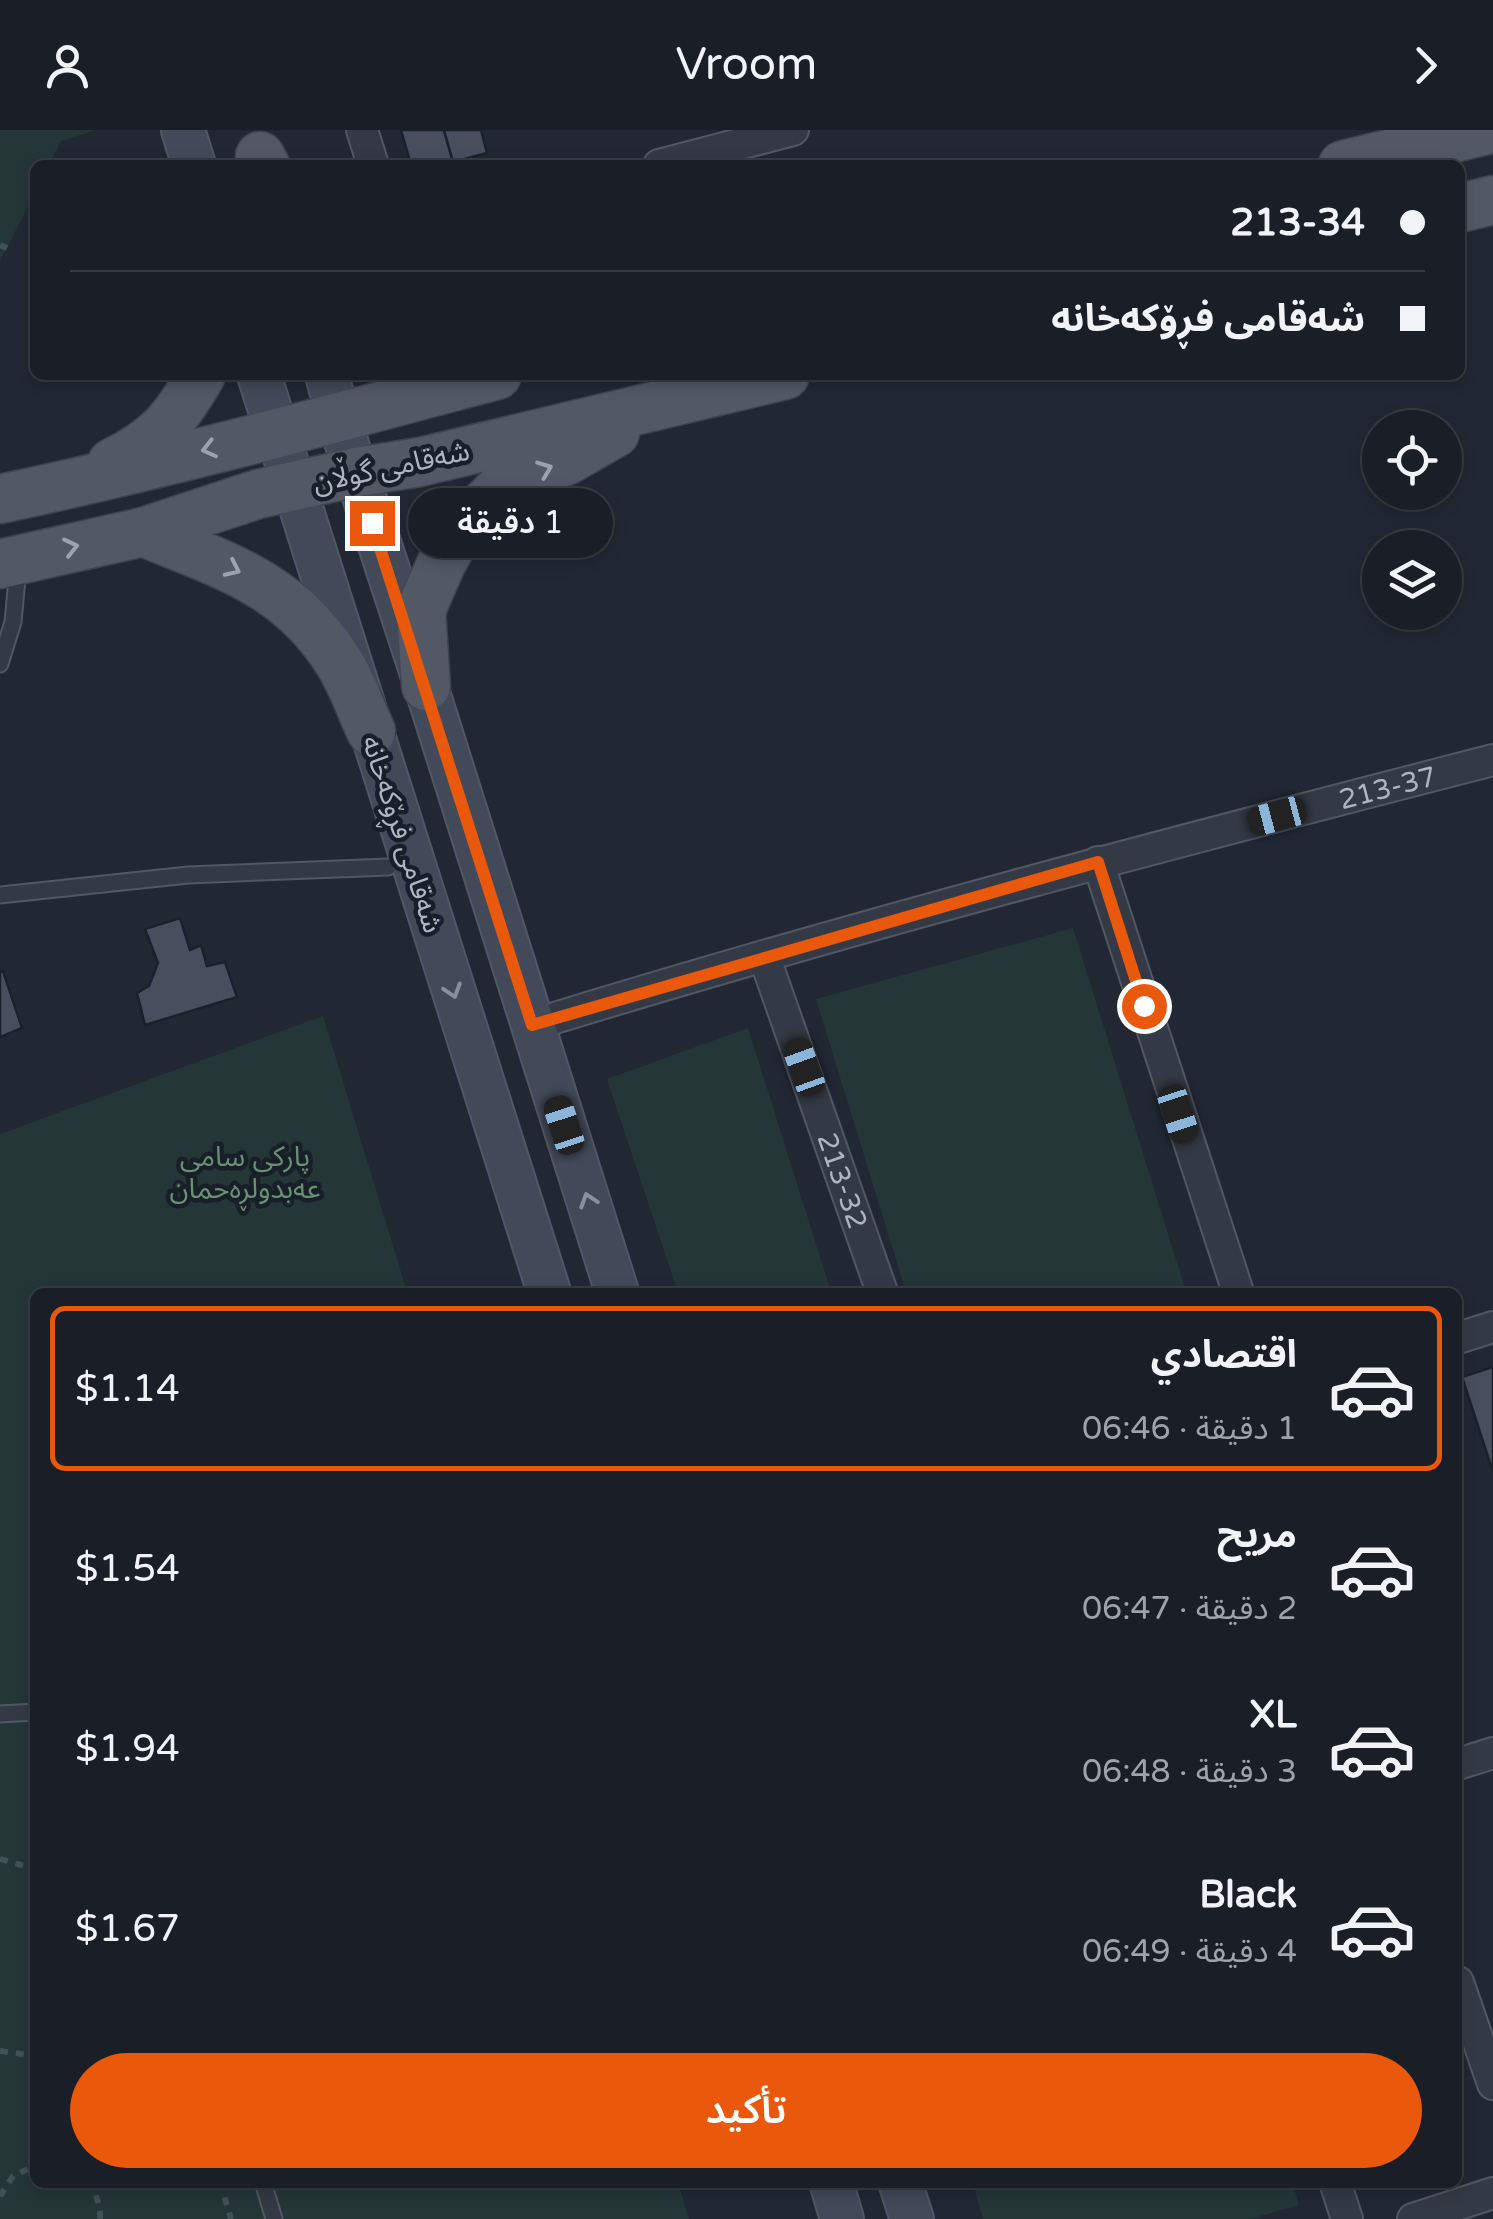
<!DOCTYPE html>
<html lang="ar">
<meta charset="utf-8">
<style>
body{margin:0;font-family:"Varela Round","Noto Sans Arabic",sans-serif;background:#262b33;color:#f1f3f6;direction:rtl;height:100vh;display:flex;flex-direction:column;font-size:38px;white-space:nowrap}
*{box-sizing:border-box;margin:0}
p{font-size:32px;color:#9fa2a7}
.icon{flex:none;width:55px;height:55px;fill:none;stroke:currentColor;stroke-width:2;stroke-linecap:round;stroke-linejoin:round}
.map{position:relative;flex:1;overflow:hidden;direction:ltr}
.side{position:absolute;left:30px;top:1158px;width:1432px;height:900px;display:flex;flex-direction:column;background:#191e27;border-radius:15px;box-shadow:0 5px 15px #0003,0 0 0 2px #373c44;direction:rtl}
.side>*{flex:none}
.top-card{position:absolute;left:30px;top:30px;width:1435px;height:220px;border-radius:15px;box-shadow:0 5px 15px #0003,0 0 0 2px #373c44;direction:rtl;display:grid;align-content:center;height:220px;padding:0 40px;background:#191e27}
.tools{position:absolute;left:1362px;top:280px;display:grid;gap:20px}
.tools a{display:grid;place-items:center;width:100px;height:100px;border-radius:50%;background:#191e27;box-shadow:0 5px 15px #0003,0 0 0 2px #373c44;font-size:50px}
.end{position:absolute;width:45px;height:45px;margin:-22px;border:12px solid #ea580c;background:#fff;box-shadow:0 0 0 5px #fff}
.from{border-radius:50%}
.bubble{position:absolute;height:70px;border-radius:35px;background:#191e27;box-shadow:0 5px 15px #0003,0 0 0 2px #373c44;font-size:32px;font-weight:600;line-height:70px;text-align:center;direction:rtl}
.car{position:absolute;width:30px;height:60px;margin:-30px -15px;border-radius:12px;box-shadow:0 0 8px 2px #0007;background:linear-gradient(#222 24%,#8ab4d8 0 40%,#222 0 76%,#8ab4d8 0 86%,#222 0)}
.top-card b{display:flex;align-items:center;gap:35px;height:95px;font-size:38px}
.top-card b+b{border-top:2px solid #373c44}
.top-card i{width:25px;height:25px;background:#f1f3f6}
ul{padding:18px 0 0;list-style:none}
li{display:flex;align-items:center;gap:30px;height:165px;margin:0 20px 15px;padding:0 20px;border:5px solid transparent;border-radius:15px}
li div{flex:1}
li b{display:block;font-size:38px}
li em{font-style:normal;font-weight:600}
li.on{border-color:#ea580c}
li>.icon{width:90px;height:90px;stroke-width:1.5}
.button{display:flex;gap:20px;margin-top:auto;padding:20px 40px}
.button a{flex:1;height:115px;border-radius:60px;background:#ea580c;color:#fff;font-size:40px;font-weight:600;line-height:115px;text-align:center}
header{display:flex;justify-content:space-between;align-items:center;height:130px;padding:0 40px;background:#191e27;font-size:45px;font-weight:600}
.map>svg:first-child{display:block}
</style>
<header><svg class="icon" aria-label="forward" viewBox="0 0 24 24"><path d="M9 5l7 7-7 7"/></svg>Vroom<svg class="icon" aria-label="person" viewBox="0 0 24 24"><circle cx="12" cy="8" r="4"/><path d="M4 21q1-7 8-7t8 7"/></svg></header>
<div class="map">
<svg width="1493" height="2089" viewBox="0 0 1493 2089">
<rect width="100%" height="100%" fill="#212834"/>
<!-- green -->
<g fill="#253637">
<polygon points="0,0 96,0 61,11 49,35 35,35 35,63 0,131"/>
<polygon points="1073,798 1186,1162 906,1162 816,869"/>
<polygon points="323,886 407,1162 35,1162 35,2052 678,2053 689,2089 0,2089 0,1004"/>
<polygon points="748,898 831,1162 678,1162 607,949"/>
<polygon points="973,2053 1292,2053 1299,2075 1250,2089 983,2089"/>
</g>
<!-- building -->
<g fill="#474f5e" stroke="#1b212b" stroke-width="2.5">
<polygon points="401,0 444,0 453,32 442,35 411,35"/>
<polygon points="444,0 481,0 487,23 453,32"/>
<polygon points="180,788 190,820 201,815 207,836 225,832 237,867 145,895 137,863 149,856 158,833 145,799"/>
<polygon points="3,841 22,898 0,907 0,842"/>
<polygon points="1493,1237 1493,1342 1462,1247"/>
</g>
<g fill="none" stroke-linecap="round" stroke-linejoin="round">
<!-- service casing -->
<g stroke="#515763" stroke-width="19">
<g id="service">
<polyline points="0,534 13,492 18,438"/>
<polyline points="0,765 188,745 388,737"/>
<polyline points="0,1584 35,1582"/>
<polyline points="263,2052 274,2089"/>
</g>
</g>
<!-- minor casing -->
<g stroke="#515763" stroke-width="34">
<g id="minor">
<polyline points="362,0 373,35"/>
<polyline points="659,35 793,0"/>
<polyline points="1098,732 1238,1162"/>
<path id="s1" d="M764,826L882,1162"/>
<path id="s2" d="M532,895C850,797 1171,713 1493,630"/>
<polyline points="1458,1208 1493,1197"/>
<polyline points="1458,1634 1493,1623"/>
<polyline points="1458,1852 1493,1954"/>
<polyline points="1335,2052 1347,2089"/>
<polyline points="1413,2089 1493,2063"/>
</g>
</g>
<!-- secondary casing -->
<g stroke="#515763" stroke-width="46">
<g id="secondary">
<polyline points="183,0 194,35"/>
<polyline points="259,245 549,1162"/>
<polyline points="327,245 338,287 426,556 617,1162"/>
<polyline points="831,2052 842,2089"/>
<polyline points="900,2052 912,2089"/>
</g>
</g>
<!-- primary casing -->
<g stroke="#3d434e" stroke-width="51">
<g id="primary">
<polyline points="260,26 265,35"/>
<polyline points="1343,35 1487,0"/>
<polyline points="1460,78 1493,70"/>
<path d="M112,333C160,309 174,291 201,245"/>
<path d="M0,369C167,334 332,289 497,245"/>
<path d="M143,402C223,435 289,453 338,531C352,552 360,578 371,601"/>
<polyline points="0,434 143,402 258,364 357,342 420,332 785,245"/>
<polyline points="426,556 421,480 441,434 462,396 504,355 568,330 615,303"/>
</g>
</g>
<!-- path -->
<g stroke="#425155" stroke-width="6" stroke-dasharray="8 8" stroke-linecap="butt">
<polyline points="0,115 7,118"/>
<polyline points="0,1729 35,1739"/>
<polyline points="0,1921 35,1926"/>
<path d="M87,2052C96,2061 101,2077 100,2089"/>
<polyline points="220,2052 231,2089"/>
<polyline points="0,2066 13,2046 35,2036"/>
</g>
<!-- service -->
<use href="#service" stroke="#343a45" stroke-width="15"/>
<!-- minor -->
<use href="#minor" stroke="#343a45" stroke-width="30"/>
<!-- secondary -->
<use href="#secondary" stroke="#424958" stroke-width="42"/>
<!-- primary -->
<use href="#primary" stroke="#525965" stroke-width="48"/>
</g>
<!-- one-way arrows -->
<defs><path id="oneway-chevron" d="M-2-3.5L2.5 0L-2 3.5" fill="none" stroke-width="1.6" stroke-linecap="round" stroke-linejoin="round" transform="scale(2.5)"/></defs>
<g stroke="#9ca2af">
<use href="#oneway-chevron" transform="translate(209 319) rotate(166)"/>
<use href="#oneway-chevron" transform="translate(545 339) rotate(-21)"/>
<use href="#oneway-chevron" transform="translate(71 417) rotate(-13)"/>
<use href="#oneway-chevron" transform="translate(233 439) rotate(25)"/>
</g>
<g stroke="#888f9d">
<use href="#oneway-chevron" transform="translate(453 861) rotate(72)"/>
<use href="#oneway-chevron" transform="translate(588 1070) rotate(-108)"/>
</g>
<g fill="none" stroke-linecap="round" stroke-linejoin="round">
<!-- route -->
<polyline stroke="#ea580c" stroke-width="12" points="372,393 532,895 1098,732 1144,876"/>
</g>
<g text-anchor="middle" stroke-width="9" stroke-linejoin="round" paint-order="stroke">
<!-- street labels -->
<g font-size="28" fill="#aeb4c2" stroke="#191f29">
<text transform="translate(391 336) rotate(-12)" y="10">شەقامی گوڵان</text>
<text dy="10" stroke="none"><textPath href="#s2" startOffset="888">213-37</textPath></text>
<text transform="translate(403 704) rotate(72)" y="10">شەقامی فڕۆکەخانە</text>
<text dy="10" stroke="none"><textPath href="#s1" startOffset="238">213-32</textPath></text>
</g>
<!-- park labels -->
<g font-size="28" fill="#689073" stroke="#191f29">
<text x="245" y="1036">پارکی سامی<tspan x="245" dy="32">عەبدولڕەحمان</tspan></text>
</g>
</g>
</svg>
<div class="tools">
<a><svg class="icon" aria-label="locate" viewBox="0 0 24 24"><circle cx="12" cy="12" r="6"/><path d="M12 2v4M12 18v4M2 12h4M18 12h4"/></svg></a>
<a><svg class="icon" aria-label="layers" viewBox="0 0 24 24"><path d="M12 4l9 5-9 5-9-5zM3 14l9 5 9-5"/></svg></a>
</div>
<i class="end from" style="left:1144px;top:876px"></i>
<i class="end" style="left:372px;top:393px"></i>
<div class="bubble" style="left:408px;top:358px;width:205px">1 دقيقة</div>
<i class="car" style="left:1277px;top:686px;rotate:255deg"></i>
<i class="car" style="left:804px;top:937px;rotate:340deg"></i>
<i class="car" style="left:1178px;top:984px;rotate:162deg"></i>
<i class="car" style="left:564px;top:995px;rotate:342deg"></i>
<div class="top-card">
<b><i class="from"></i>213-34</b>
<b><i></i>شەقامی فڕۆکەخانە</b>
</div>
<section class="side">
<ul>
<li class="on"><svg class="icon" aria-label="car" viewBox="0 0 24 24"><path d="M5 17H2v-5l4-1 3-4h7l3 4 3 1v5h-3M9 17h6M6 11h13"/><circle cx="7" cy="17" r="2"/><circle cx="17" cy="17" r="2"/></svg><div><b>اقتصادي</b><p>1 دقيقة · 06:46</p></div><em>$1.14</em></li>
<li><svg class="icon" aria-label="car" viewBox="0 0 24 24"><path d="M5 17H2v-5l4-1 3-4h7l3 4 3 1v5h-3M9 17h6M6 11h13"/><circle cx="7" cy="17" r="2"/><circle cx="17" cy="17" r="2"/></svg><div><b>مريح</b><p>2 دقيقة · 06:47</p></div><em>$1.54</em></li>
<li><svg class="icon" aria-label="car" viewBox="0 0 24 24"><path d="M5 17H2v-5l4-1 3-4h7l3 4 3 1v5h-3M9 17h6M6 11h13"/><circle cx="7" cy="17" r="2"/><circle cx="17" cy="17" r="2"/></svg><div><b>XL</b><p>3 دقيقة · 06:48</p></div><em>$1.94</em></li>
<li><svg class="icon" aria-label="car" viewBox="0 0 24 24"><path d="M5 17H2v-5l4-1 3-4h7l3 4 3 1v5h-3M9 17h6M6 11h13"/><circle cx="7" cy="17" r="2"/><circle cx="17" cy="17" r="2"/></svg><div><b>Black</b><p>4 دقيقة · 06:49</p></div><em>$1.67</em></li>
</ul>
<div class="button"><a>تأكيد</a></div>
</section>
</div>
